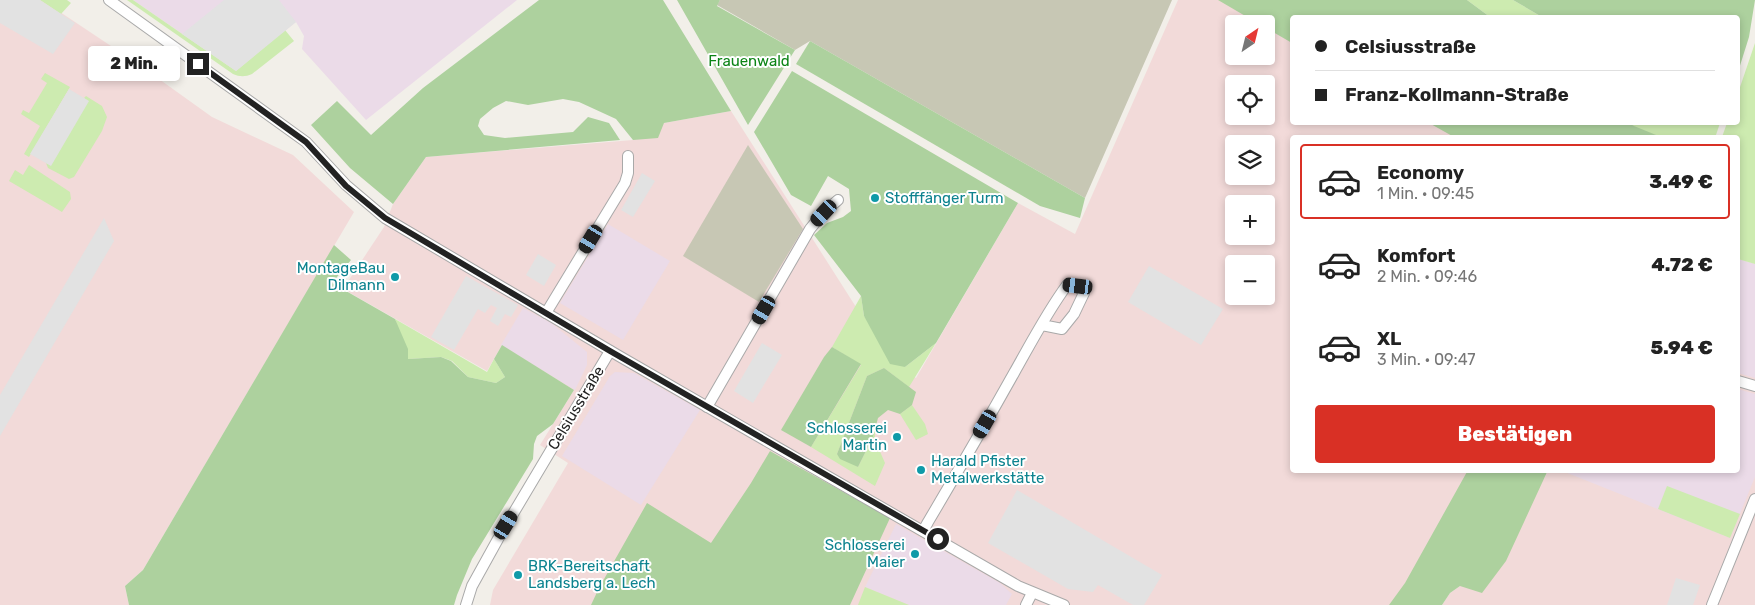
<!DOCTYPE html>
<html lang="de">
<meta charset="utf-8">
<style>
body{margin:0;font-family:Rubik,sans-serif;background:#f6f6f6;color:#222;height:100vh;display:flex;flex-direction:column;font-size:19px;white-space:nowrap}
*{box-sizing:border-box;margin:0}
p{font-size:16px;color:#767676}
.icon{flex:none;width:28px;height:28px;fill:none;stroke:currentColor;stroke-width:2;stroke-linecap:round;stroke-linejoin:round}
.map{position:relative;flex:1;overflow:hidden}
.panel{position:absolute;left:1290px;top:135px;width:450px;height:338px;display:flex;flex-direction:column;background:#fff;border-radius:5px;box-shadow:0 2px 8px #0003}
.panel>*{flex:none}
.banner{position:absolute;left:1290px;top:15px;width:450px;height:110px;border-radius:5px;box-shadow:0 2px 8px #0003;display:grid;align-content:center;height:110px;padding:0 25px;background:#fff}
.needle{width:32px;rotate:35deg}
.controls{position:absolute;left:1225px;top:15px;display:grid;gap:10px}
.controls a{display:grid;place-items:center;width:50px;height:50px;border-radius:5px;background:#fff;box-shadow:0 2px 8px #0003;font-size:25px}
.end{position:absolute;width:22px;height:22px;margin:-11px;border:6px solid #222;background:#fff;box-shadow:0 0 0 2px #fff}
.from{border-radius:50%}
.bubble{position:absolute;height:35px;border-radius:5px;background:#fff;box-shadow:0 2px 8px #0003;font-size:16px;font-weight:800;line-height:35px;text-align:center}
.car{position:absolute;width:15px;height:30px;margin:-15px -8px;border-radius:6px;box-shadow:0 0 4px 1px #0007;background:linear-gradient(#222 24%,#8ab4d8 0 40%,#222 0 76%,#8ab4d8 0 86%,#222 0)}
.banner b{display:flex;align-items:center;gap:18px;height:48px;font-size:19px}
.banner b+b{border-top:1px solid #e0e0e0}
.banner i{width:12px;height:12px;background:#222}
ul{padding:9px 0 0;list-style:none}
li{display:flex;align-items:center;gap:15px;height:75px;margin:0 10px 8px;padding:0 15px;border:2px solid transparent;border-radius:5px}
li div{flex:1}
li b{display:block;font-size:19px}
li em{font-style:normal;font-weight:800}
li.active{border-color:#d93025}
li>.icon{width:45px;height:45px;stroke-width:1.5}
.action{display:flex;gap:10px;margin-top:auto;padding:10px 25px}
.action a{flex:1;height:58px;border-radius:5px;background:#d93025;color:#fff;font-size:20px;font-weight:800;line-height:58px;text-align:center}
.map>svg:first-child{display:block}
</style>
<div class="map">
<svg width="1755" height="605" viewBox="0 0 1755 605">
<rect width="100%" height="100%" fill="#f2efe9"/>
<!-- commercial -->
<g fill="#f2dad9" fill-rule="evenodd">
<polygon points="0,0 42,0 138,64 212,117 293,155 354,212 143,570 125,586 129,605 0,605"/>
<path d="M1178,0H1222L1263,24H1234V56H1266V25L1292,41V122L1435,123L1461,137L1292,138V470H1473L1393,605H490L493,590L568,463L540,445L574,390L502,345L487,371L343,289L384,227L393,204L426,157L633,140L664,123L731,111L856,307L890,364L916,378L1018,203L1075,234ZM1234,84H1266V116H1234ZM1234,144H1266V176H1234ZM1234,204H1266V236H1234ZM1234,264H1266V296H1234Z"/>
<polygon points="1738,259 1755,264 1755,605 1442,605 1450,593 1460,586 1545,477 1548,470 1738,470"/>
</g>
<!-- industrial -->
<g fill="#ebdbe8">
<polygon points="133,0 517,0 366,120 302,49 304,36 296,22 236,71"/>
<polygon points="608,224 670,261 623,340 560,303"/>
<polygon points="1738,259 1755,264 1755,378 1738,373"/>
<polygon points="523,308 551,323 587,352 587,365 575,390 501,345"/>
<polygon points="615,372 634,373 700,410 641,505 562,456 610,376"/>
<polygon points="1738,389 1755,394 1755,477 1730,538 1560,470 1738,470"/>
<polygon points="896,524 1000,583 1012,594 1006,605 909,605 865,587"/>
</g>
<!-- construction -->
<g fill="#c7c7b4">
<polygon points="720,0 1172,0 1085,198 810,41 795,50 717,5"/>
<polygon points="748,145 803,229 759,302 683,256"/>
</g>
<!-- grass -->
<g fill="#cdebb0">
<polygon points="40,0 67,0 71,3 61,14"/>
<path d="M127,0H133L236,71L285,30L294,41L252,74C245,77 240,77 233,74Z"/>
<polygon points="1467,0 1513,0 1542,17 1490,17"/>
<polygon points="1755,43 1755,264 1738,259 1738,138 1722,137 1727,123 1738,122 1738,93"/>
<polygon points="45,73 70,87 29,157 24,154 40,126 21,114 23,110 29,113 47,83 41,79"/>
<polygon points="86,96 102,106 107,117 102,131 74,177 69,179 48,168 46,163 51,165 88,101 84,98"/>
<path d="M1629,123H1720L1715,138C1685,137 1654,142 1629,123Z"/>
<polygon points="29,165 70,192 71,199 62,212 9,181 15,170 23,175"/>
<polygon points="861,296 864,316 905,367 936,343 909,387 884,368 867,376 837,454 858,467 873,437 875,428 875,440 885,463 875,486 811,447 861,365 832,347"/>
<polygon points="395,319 487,372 494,359 505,377 496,383 468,377 452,361 441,357 408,359"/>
<polygon points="912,405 925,424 928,434 916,440 900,414"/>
<polygon points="1667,486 1740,514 1730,538 1658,509"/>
<polygon points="865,587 909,605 858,605"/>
</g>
<!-- forest -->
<g fill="#add19e">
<polygon points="539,0 663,0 731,111 664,123 658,138 633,140 616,119 579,102 563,99 528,105 506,101 493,108 480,119 478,126 484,135 505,138 573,132 588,117 609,123 620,140 426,157 393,204 350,168 311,125 337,101 371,135 423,88"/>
<polygon points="677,0 720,0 717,6 795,50 748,125"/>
<polygon points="1218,0 1467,0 1490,17 1292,18 1292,43 1266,28 1266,24 1259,24"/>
<polygon points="1513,0 1755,0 1749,37 1738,72 1738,18 1542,17"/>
<polygon points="810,41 1085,198 1080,218 1040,206 796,64"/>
<polygon points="792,71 1018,203 936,343 905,367 890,364 864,316 861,296 814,235 827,223 843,217 851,211 849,189 828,176 811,206 791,195 754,132"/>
<polygon points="1429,123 1629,123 1634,126 1661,137 1454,137"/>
<polygon points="334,245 351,260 332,283 395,319 408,349 408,359 441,357 451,361 468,377 496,383 505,377 494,359 502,345 574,390 553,424 537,436 534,444 533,459 472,559 457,595 454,605 129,605 125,586 143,570"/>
<polygon points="832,347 861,364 811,447 781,430 824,357"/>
<polygon points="884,368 916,392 912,405 900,414 888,410 878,418 873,437 858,467 840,459 837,454 867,376"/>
<polygon points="770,451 890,518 850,605 591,605 599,588 647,503 711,543 751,483"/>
<polygon points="1468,470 1548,470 1506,561 1482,593 1460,586 1450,593 1442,605 1389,605 1405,583"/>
</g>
<!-- parking -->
<g fill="#e2e2e2">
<polygon points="0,0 40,0 75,23 53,54 0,23"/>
<polygon points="224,0 279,0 296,22 236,71 182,34"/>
<polygon points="69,89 89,101 51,166 30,154"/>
<polygon points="642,173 655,181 633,217 621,210"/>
<polygon points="104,218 114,241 0,436 0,395"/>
<polygon points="538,254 556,265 544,286 526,275"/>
<polygon points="1149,266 1223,309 1201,345 1128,302"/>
<polygon points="466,276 518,305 511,317 505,314 498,326 490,321 497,308 491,305 485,313 478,309 454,350 431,337"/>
<polygon points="762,343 782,355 753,403 734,391"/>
<polygon points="1017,490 1162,575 1144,605 1133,605 1098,585 1093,592 1068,589 988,543"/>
<polygon points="1676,578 1700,585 1693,605 1667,605"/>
</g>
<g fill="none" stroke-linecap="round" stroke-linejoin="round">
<!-- minor casing -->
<g stroke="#a9a9a9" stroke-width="12">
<g id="minor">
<polyline points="109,0 306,142 346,185 385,218 619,356 1018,586 1064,605"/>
<polyline points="546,313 625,183 628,173 628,156"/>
<polyline points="1738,381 1755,386"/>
<polyline points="707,407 810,229 823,213 838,200"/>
<path d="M923,531L928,522C957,473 986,423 1014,373C1031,343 1047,312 1067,285L1078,286L1084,293L1074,314L1062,329L1042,325"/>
<polyline points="466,605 472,586 498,539 610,351"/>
<polyline points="1026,605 1032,593"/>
<polyline points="1712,605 1755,499"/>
</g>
</g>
<!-- minor -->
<use href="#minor" stroke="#fff" stroke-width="10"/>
</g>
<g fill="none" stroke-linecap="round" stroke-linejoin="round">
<!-- route -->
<polyline stroke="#222" stroke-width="6" points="198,64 306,142 346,186 385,218 610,351 938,539"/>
</g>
<!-- markers -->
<g fill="#0f9aa8" stroke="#fff" stroke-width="2">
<circle cx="875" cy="198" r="5"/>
<circle cx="395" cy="277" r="5"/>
<circle cx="897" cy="437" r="5"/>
<circle cx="921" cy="470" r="5"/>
<circle cx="915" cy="554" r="5"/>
<circle cx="518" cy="575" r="5"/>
</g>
<g text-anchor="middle" stroke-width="4" stroke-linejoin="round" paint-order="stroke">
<!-- park labels -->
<g font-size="15" fill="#0c8416" stroke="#fff">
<text x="749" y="66">Frauenwald</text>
</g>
<!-- culture labels -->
<g font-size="15" fill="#0d838f" stroke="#fff" text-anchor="start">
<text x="885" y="203">Stofffänger Turm</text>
<text x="385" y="273" text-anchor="end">MontageBau<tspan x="385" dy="17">Dilmann</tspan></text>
<text x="887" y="433" text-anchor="end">Schlosserei<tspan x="887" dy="17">Martin</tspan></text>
<text x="931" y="466">Harald Pfister<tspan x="931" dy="17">Metalwerkstätte</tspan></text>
<text x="905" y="550" text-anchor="end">Schlosserei<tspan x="905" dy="17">Maier</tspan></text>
<text x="528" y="571">BRK-Bereitschaft<tspan x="528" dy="17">Landsberg a. Lech</tspan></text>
</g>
<!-- street labels -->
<g font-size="15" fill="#222" stroke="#fff">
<text transform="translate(576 408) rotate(-59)" y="5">Celsiusstraße</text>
</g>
</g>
</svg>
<div class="controls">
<a><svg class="needle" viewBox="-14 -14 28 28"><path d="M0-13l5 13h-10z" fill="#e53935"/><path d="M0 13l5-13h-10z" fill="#767676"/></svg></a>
<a><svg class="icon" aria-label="locate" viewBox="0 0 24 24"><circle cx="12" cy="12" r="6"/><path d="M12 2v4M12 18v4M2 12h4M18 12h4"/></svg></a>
<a><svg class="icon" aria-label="layers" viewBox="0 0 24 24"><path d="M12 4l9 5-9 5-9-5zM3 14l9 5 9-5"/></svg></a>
<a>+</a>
<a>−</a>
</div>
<i class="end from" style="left:938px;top:539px"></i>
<i class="end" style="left:198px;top:64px"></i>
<div class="bubble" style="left:88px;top:46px;width:92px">2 Min.</div>
<i class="car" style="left:824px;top:213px;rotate:223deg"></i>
<i class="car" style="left:591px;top:239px;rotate:211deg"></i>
<i class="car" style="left:1078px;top:286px;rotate:277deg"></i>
<i class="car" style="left:764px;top:310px;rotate:210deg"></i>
<i class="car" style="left:985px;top:424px;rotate:210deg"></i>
<i class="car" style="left:506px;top:525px;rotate:31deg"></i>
<div class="banner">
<b><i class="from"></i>Celsiusstraße</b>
<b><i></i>Franz-Kollmann-Straße</b>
</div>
<section class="panel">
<ul>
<li class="active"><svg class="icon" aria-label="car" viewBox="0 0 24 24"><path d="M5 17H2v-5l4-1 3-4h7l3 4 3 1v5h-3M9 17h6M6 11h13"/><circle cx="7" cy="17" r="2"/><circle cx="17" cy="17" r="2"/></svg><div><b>Economy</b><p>1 Min. · 09:45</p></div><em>3.49 €</em></li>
<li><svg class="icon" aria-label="car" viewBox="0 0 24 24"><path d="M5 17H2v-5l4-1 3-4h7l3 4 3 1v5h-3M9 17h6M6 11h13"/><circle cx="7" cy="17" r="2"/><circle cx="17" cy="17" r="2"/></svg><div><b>Komfort</b><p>2 Min. · 09:46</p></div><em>4.72 €</em></li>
<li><svg class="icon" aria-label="car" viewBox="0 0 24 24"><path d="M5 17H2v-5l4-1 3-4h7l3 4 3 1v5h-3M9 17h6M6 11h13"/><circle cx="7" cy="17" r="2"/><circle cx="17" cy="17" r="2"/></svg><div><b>XL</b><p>3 Min. · 09:47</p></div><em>5.94 €</em></li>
</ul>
<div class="action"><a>Bestätigen</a></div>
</section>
</div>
